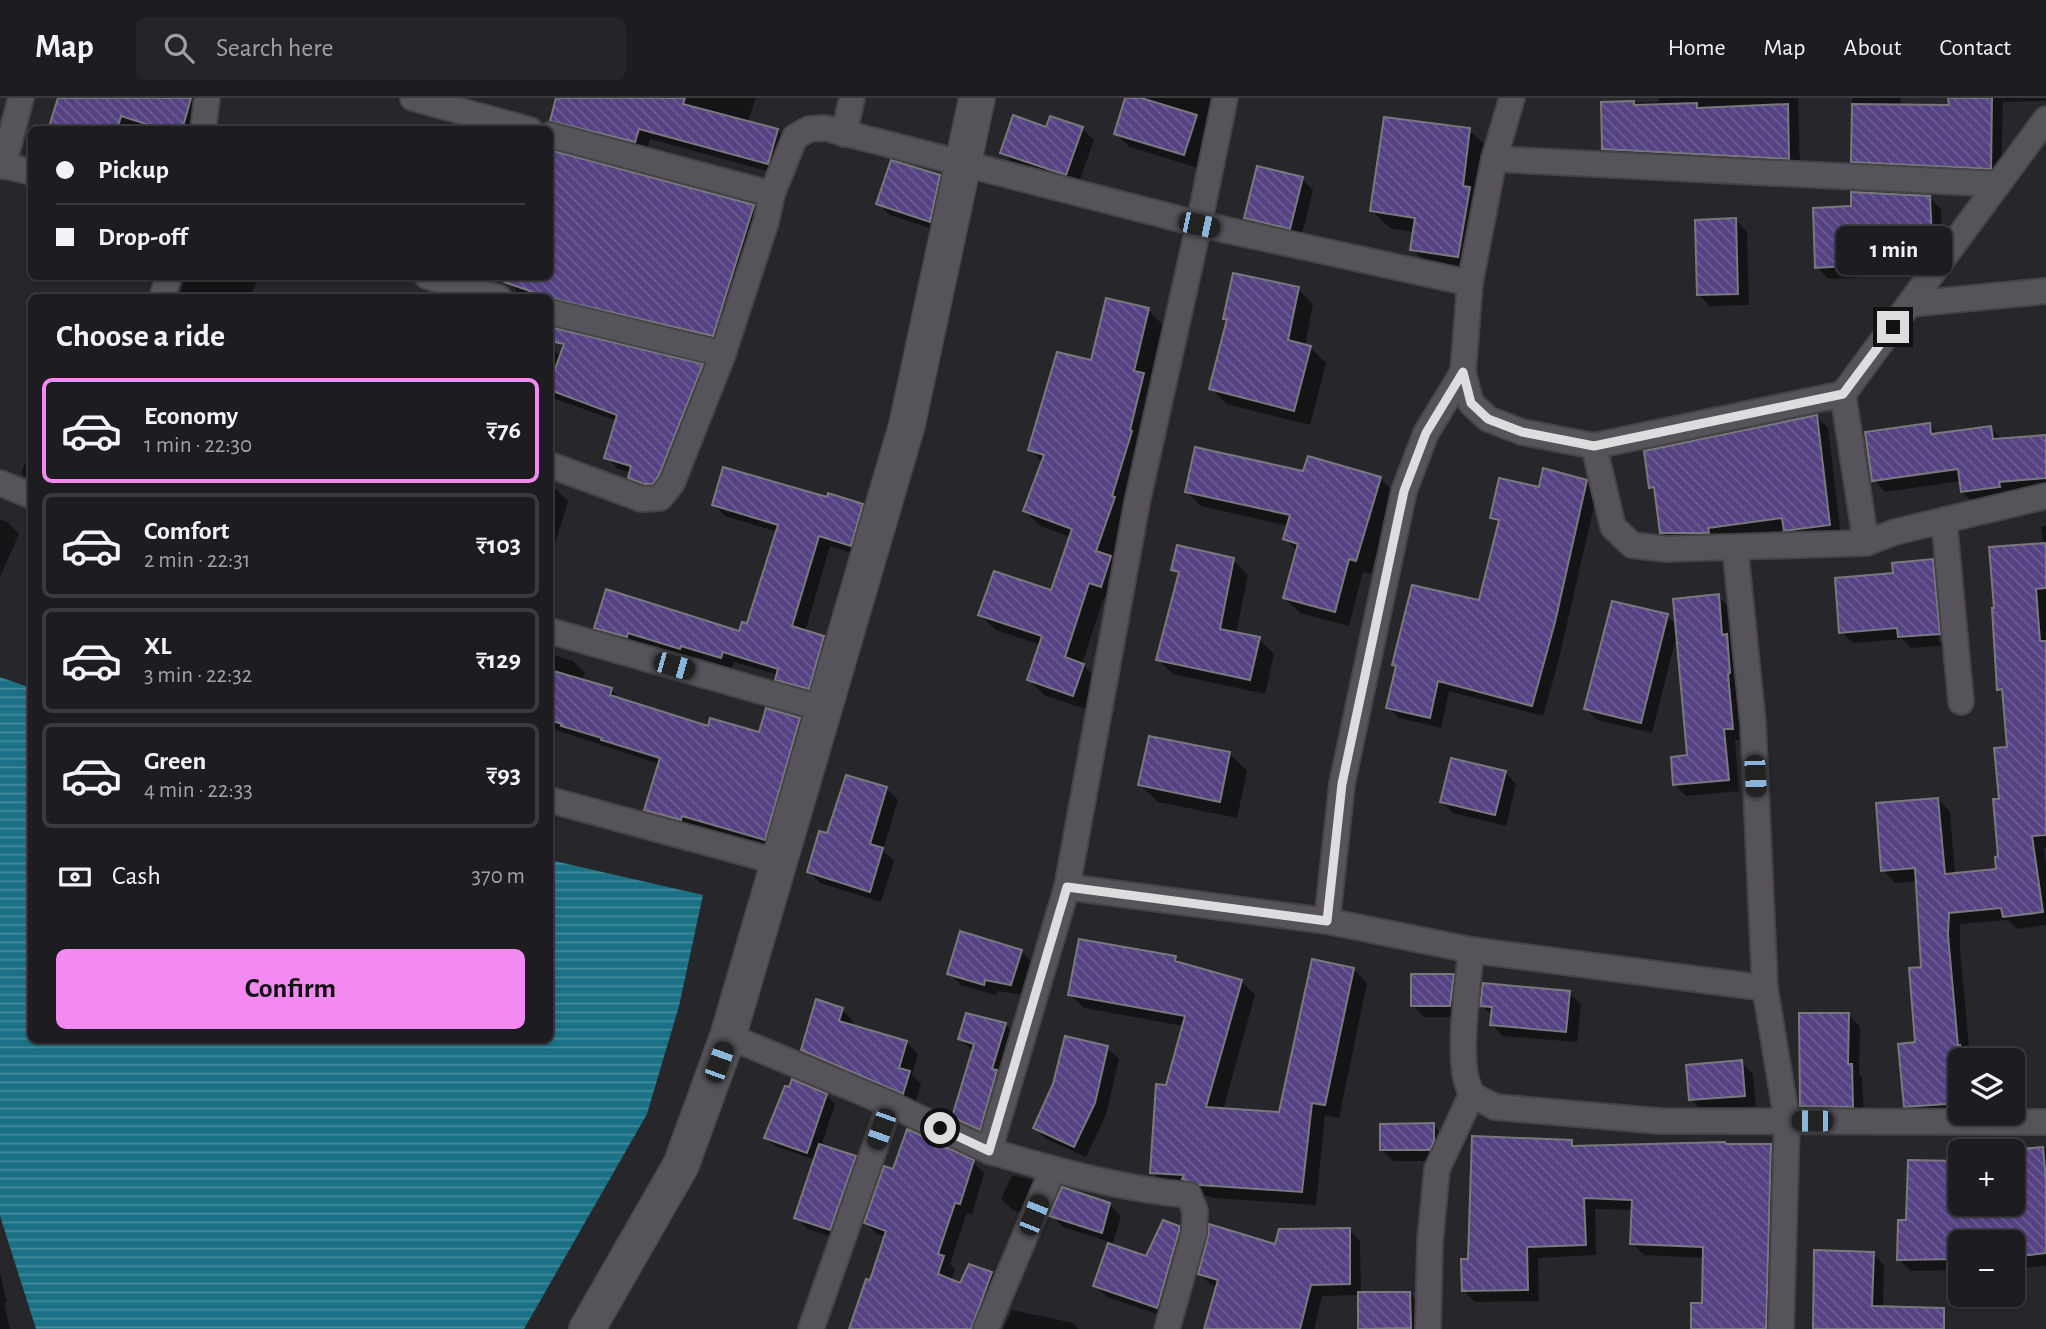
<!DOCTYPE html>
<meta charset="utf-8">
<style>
body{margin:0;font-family:"Alegreya Sans",sans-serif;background:#252529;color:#f1f3f6;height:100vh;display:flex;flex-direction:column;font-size:26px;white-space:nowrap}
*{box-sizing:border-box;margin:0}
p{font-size:23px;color:#a0a1a5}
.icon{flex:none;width:38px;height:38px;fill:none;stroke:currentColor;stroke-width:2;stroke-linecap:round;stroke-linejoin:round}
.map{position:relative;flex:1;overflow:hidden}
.sheet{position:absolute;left:28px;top:196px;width:525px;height:749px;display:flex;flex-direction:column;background:#1d1c20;border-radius:10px;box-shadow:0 2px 5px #0004,0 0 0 2px #3b3a3e}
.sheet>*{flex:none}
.banner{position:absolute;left:28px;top:28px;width:525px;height:154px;border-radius:10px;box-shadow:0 2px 5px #0004,0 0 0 2px #3b3a3e;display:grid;align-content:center;height:154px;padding:0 28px;background:#1d1c20}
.buttons{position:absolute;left:1948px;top:950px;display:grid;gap:14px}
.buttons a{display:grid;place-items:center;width:77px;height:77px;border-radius:10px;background:#1d1c20;box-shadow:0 2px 5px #0004,0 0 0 2px #3b3a3e;font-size:35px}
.end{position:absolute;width:32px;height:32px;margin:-16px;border:9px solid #dddde0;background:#111;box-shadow:0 0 0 4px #111}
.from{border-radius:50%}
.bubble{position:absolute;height:49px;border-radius:10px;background:#1d1c20;box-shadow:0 2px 5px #0004,0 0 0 2px #3b3a3e;font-size:23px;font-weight:700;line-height:49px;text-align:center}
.car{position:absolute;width:21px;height:42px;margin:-21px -10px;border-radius:9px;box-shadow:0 0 5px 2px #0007;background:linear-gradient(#222 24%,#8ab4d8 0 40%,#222 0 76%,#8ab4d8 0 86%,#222 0)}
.banner b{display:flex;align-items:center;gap:24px;height:66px;font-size:26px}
.banner b+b{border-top:2px solid #3b3a3e}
.banner i{width:18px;height:18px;background:#f1f3f6}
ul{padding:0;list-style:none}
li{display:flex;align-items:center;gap:21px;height:105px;margin:0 14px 10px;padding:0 14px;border:4px solid #3b3a3e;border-radius:10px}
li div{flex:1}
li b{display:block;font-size:26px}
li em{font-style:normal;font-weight:700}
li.active{border-color:#f28af2}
li>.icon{width:63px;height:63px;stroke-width:1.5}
h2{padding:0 28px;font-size:32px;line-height:84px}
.pay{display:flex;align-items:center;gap:18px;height:77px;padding:0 28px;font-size:26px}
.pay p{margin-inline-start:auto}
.button{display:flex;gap:14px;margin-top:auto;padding:14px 28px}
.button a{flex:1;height:80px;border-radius:10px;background:#f28af2;color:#111;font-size:28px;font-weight:700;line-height:80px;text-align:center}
header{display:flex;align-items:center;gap:42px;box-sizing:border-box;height:98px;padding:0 35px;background:#1d1c20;border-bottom:2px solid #3b3a3e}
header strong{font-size:33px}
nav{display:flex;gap:38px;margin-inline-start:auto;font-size:24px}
.search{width:490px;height:63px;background:#252529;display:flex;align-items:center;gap:18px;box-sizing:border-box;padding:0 24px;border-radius:10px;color:#a0a1a5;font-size:26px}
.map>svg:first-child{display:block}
</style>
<header>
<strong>Map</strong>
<div class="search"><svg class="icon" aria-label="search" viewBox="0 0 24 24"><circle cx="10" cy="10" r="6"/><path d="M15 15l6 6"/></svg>Search here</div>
<nav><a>Home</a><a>Map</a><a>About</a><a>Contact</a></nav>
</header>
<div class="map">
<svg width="2046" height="1231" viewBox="0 0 2046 1231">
<defs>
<pattern id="water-rules" width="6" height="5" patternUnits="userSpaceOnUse" patternTransform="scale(1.75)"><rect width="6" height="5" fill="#1a7185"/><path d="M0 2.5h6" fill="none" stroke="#468b9c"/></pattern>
<pattern id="building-back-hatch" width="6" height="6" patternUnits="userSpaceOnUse" patternTransform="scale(1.75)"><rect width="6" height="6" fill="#554283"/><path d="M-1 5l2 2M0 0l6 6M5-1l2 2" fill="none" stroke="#6d5d94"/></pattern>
</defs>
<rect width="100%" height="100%" fill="#27262a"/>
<!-- water -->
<polygon fill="url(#water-rules)" points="0,579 31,590 32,942 550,942 550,762 703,797 679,908 647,1016 524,1231 36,1231 0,1118"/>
<!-- shadow -->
<g fill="#0007" fill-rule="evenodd">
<polygon points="58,0 206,0 197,32 50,32 59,2"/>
<polygon points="558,0 756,0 747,25 777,32 789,44 779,76 650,41 646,55 562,34 551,22"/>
<polygon points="1127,0 1228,0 1198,70 1130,49 1116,36"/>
<polygon points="1659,0 1798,0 1800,71 1616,62 1604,51 1603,5 1659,4"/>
<polygon points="1852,0 1900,0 1901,8 1951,9 1950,0 2046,0 2046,3 2003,4 2001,81 1865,75 1853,63"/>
<polygon points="1047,31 1082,31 1094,42 1078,87 1014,66 1002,54"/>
<polygon points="1469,32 1487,49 1475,176 1429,168 1412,151 1414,134 1390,130 1372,113"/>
<polygon points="550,53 754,108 766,121 726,250 550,206 550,200 530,200 521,197 508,184 550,178"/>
<polygon points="939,78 951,90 941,134 890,117 878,105"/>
<polygon points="1302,81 1313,92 1301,141 1257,131 1246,120"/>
<polygon points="1929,99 1941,111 1942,153 1924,154 1925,175 1828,181 1817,169 1852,110"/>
<polygon points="1736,122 1747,134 1749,207 1710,208 1698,196"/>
<polygon points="185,178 259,178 250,200 179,200"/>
<polygon points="1298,191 1313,206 1305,248 1310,249 1326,265 1310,327 1227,306 1211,291 1228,223 1225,220"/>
<polygon points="1148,212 1163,227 1150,283 1159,292 1129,416 1113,461 1125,474 1116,503 1104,499 1082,566 1098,582 1088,612 1044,597 1029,582 1041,547 996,532 980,517 1052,494 1071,439 1040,428 1025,413 1043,365 1030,352 1093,264"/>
<polygon points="550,253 561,257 702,268 714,280 670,390 642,391 630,379 631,375 618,371 606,359 617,323 550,299"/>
<polygon points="1817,319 1828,330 1841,438 1797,443 1786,432 1674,446 1662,435 1657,395 1651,389"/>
<polygon points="1929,327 1939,337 1990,330 2003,342 2046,338 2046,392 1974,405 1962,394 1961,383 1885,394 1874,382"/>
<polygon points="32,349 32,385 21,375"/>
<polygon points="1305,375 1380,380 1395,395 1371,476 1363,474 1349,528 1300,515 1285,500 1298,454 1285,441 1289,428 1201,408 1186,393"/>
<polygon points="1586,384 1597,395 1558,565 1543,618 1449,593 1441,630 1399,620 1388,609 1397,570 1394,566 1480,505 1500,428 1491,419 1540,391"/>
<polygon points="550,389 556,391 568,403 556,443 550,442"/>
<polygon points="828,401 862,407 873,419 862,458 830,448 805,534 823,539 835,551 820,601 788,592 777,581 778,577 734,564 732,570 692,558 691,561 639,545 638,550 607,541 596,530 741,536 749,527 778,434 725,418 714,407"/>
<polygon points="0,421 7,424 19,436 0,479"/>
<polygon points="2041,428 2046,428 2046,750 2044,750 2046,767 2046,827 2017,831 2008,822 1960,826 1960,851 1969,949 1980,948 1993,962 1960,962 1960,1015 1918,1020 1906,1008 1917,946 1922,871 1918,783 1895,785 1883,772 1938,701 1950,714 1955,777 1998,773 2000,702 2008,651 2004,596 1999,591 2043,447"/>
<polygon points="1233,462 1248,477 1236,536 1259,541 1274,556 1265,596 1173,576 1158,561 1179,477 1173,471"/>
<path d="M1932,463L1944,475L1950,547L1911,550L1902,541L1853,545L1841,534L1895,477ZM1932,473H1936L1942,544L1939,545Z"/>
<polygon points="1718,498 1730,510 1743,642 1735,642 1739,693 1686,698 1674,686 1688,659 1677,536 1652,635 1597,622 1586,611 1667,518 1677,527"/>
<polygon points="550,556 573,563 585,575 582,584 611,592 622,603 709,630 760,636 799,621 811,633 776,752 658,723 646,712 659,666 550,630"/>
<polygon points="1229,655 1247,673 1237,720 1158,704 1140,687"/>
<polygon points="1505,674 1516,686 1506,728 1453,715 1442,704"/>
<polygon points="847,679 887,691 898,702 883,752 894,763 881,804 820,785 809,774 829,738"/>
<polygon points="1021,853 1033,865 1023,897 997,893 996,897 961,887 949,875"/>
<polygon points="1175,860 1183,867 1241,883 1255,897 1223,1012 1280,1015 1353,871 1367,885 1339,1020 1325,1017 1316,1107 1215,1100 1166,1088 1152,1074 1167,989 1184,928 1084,910 1070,897"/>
<polygon points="1453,878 1464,890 1461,919 1424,919 1413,907"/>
<polygon points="1569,895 1581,906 1577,944 1503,938 1492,927 1493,918 1482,908"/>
<polygon points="842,911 853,923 852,928 906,944 918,956 912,977 921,986 915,1006 814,963 802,952"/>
<polygon points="1849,917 1860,929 1859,976 1862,979 1864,1019 1813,1019 1801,1008"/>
<polygon points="1005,926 1016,938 991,1042 965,1030 954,1018 973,953 960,941"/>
<polygon points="1107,950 1119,961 1106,1017 1086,1059 1046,1041 1035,1030"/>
<polygon points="1741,964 1753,976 1756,1009 1703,1013 1691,1002"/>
<polygon points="826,997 835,1006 821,1048 855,1060 867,1071 842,1142 808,1131 796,1119 816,1062 775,1048 766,1040"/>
<polygon points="1433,1027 1444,1038 1441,1063 1393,1063 1382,1052"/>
<polygon points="1954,1040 1988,1040 1999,1052 1960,1054 1960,1106 2012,1106 2012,1054 2046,1051 2046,1168 2012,1171 2012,1144 1960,1144 1960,1172 1910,1173 1899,1161 1908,1124 1953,1065"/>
<polygon points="1571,1043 1578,1050 1771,1048 1782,1059 1778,1231 1693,1231 1703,1207 1704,1160 1644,1157 1632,1145 1634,1112 1595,1111 1596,1157 1538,1160 1539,1203 1475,1204 1463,1192 1470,1163"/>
<polygon points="973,1064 984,1075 972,1117 967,1115 950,1166 955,1171 951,1183 961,1187 970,1168 993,1176 1004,1187 986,1231 851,1231 871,1184 886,1139 877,1136 866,1125 895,1073"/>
<polygon points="1012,1077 1032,1082 1043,1094 1033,1119 1013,1112 1001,1101"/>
<polygon points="1110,1107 1121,1118 1113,1145 1063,1129 1052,1118"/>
<polygon points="1178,1129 1190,1141 1169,1220 1107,1199 1095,1187 1147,1160"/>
<polygon points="1349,1132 1360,1143 1361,1196 1409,1195 1420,1207 1421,1231 1361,1231 1359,1197 1322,1198 1314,1231 1205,1231 1217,1189 1211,1187 1200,1176 1276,1148"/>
<polygon points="1873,1156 1884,1167 1883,1210 1940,1231 1814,1231"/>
<polygon points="0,1175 7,1204 4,1205 10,1231 0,1231"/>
<polygon points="1012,1212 1073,1225 1079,1231 1003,1231"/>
</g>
<!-- building -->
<g fill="url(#building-back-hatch)" stroke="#79787e" stroke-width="2">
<polygon points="58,0 191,0 182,32 165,32 121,18 117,32 48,32"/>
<polygon points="556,0 685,0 683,6 778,31 768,66 639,31 635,44 550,23"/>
<polygon points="1125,0 1141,0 1197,17 1184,57 1114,36"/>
<polygon points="1948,0 1992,0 1991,71 1851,64 1852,6 1949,7"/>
<polygon points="1634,3 1634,7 1697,5 1697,10 1788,6 1789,61 1602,51 1601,4"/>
<polygon points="1013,17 1046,29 1050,18 1083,29 1066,77 1000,55"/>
<polygon points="1384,19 1470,30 1463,88 1470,89 1458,159 1410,152 1415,120 1370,113"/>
<polygon points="550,52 754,107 713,238 550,200 504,184 505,178 550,178"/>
<polygon points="891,62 940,77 930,124 876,106"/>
<polygon points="1257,68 1303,79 1290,131 1244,120"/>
<polygon points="1851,94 1930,98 1932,142 1914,143 1914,164 1815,170 1813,110 1851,108"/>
<polygon points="1736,120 1738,196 1697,197 1695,122"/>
<polygon points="1233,175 1299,189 1288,242 1311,248 1294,313 1209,291 1227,221 1223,221"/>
<polygon points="1106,200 1149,210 1134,273 1144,275 1130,332 1132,333 1112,398 1115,399 1096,453 1111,458 1101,489 1089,485 1065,559 1084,566 1073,598 1027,582 1042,538 978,517 994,473 1051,492 1072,431 1023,413 1044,357 1028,352 1057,254 1091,262"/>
<polygon points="550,229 703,266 659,377 653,386 644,386 628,380 631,368 604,360 617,317 550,292 550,285 564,246 550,243"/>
<polygon points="1817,317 1830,427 1784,433 1782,420 1708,430 1709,435 1660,435 1654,389 1649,390 1644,353"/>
<polygon points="1930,325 1931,336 1991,328 1993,341 2046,337 2046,380 1999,384 2000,389 1961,394 1958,371 1872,383 1865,334"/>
<polygon points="1195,349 1303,373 1308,358 1381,379 1356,463 1349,461 1335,514 1283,500 1298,446 1283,441 1290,417 1185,394"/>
<polygon points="723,369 827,399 828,395 863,406 851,448 819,438 792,528 824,538 809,591 775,582 778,571 723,554 721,560 681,548 680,551 628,535 627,539 594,530 606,491 739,533 742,524 747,525 778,427 712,407"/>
<polygon points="1543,370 1587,382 1555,524 1532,608 1438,583 1430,620 1386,610 1396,568 1392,567 1412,487 1479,502 1499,422 1490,420 1499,380 1539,389"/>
<polygon points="2046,445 2046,490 2036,491 2040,543 2046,543 2046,737 2032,738 2043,814 2003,819 2001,810 1949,815 1948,837 1958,948 1960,947 1960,1005 1904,1009 1898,946 1915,944 1909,870 1921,869 1915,770 1881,773 1876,705 1938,700 1945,776 1996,771 1995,759 1998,758 1993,701 1999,701 1994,650 2007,649 2002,591 1997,592 1992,510 1994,510 1989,449"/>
<polygon points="1177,447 1234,460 1220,531 1260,539 1250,582 1156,562 1179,474 1171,472"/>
<polygon points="1933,461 1940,536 1898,539 1897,530 1839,535 1835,480 1893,475 1892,465"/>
<polygon points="1719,496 1722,537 1727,536 1730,575 1728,576 1733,631 1724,631 1729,682 1673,687 1671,659 1687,657 1673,501"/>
<polygon points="1612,503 1668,516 1641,625 1584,611"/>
<polygon points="550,572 612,590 610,597 708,628 710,620 759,634 766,610 800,620 765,742 682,718 681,722 644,712 660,660 601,642 602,640 561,628 562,626 550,622"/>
<polygon points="1149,638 1230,654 1220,704 1138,687"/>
<polygon points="1451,660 1506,673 1495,717 1440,704"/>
<polygon points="846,677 887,689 870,746 883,750 870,794 807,774 819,733 827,735"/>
<polygon points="960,833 1022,852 1011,887 985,882 984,887 947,876"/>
<polygon points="1079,841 1176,858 1175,863 1242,882 1206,1009 1279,1014 1312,861 1354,870 1325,1007 1312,1005 1302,1094 1199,1087 1182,1081 1184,1077 1150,1075 1156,986 1166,987 1185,918 1068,897"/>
<polygon points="1411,876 1454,876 1450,908 1411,908"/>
<polygon points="1483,885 1570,893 1566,934 1490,927 1492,909 1480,908"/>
<polygon points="816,901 843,910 839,923 907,943 899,970 910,973 903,996 801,952"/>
<polygon points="966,915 1006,925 992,971 997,972 980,1032 952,1019 974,946 958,941"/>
<polygon points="1799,915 1849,915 1848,966 1852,966 1853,1009 1800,1008"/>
<polygon points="1065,938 1108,948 1095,1005 1074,1049 1033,1030 1053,986"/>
<polygon points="1742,962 1745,998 1689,1002 1686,967"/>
<polygon points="792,981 827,996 807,1055 764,1040 785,988 789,989"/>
<polygon points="1434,1025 1434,1043 1430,1052 1380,1052 1380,1026"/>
<polygon points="907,1031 974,1062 960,1106 955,1105 938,1156 944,1158 938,1176 960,1185 969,1166 992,1174 971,1231 849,1231 866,1181 870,1182 886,1133 864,1125 884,1068 893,1071"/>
<polygon points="1472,1038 1572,1042 1572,1048 1725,1044 1726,1046 1771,1046 1766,1231 1691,1231 1691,1205 1702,1205 1703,1149 1630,1146 1632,1102 1584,1100 1586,1147 1527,1149 1528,1192 1462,1193 1461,1161 1468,1161"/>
<polygon points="819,1046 856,1058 830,1132 794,1120"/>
<polygon points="2043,1049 2046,1082 2046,1155 2012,1159 2012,1144 1960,1144 1960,1161 1897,1162 1898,1122 1906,1122 1908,1062 1960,1063 1960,1113 2012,1107 2012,1052"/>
<polygon points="1062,1089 1110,1105 1102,1135 1049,1118"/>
<polygon points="1163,1122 1179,1128 1179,1133 1157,1210 1093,1188 1108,1145 1146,1158"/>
<polygon points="1209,1126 1275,1146 1279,1131 1350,1130 1350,1186 1311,1187 1300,1231 1204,1231 1218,1182 1198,1176 1208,1139"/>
<polygon points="1814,1152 1874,1154 1872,1208 1944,1210 1944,1231 1813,1231"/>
<polygon points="1358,1194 1410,1194 1411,1230 1358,1231"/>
</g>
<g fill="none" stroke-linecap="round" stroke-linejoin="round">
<!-- street casing -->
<g stroke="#454548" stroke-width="28">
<g id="street">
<polyline points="413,0 530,32"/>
<polyline points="1225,0 1199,126 1470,185 1463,274 1471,305 1488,321 1522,334 1594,348 1613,429 1632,447 1665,451 1866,445 1895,434 2046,398"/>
<polyline points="203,32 207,0"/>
<polyline points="844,36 852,0"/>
<polyline points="550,37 772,96"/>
<polyline points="1494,61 1998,86"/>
<polyline points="0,67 32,74"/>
<polyline points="3,68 21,0"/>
<polyline points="427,178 499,200"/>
<polyline points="1470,185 1494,61 1512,0"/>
<polyline points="162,200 169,178"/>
<polyline points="1910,206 2046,193"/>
<polyline points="550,214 723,256"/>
<polyline points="1594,348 1843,296"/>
<polyline points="550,367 642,401 660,400 672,385 723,256 766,124 772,96 795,39 809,31 825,30 1199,126 1137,405 1067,789 989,1053 890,1006"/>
<polyline points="0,385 32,398"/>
<polyline points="1944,422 1961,604"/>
<polyline points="1866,445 1843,296 2046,21"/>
<polyline points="1735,449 1753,625 1765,890 1787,1023 1781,1231"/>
<polyline points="550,533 824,611"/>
<polyline points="550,702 779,764"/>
<path d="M1067,789L1327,823L1471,852C1469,883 1454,971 1472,995C1476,1001 1489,1005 1495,1009L1659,1023L2046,1024"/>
<polyline points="1327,823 1342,686 1404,393 1426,335 1463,274"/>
<polyline points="1471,852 1765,890"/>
<polyline points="728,938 890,1006 811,1231"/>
<path d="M989,1053C1055,1072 1121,1091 1189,1097L1195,1113L1194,1135L1167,1231"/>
<polyline points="986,1231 1053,1071"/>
<polyline points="1428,1231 1430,1143 1437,1071 1472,996"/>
</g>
</g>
<!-- secondary casing -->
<g stroke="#454548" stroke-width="38">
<polyline id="secondary" points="587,1231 681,1067 728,938 907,327 977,0"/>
</g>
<!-- street -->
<use href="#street" stroke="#56545a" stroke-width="24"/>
<!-- secondary -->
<use href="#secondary" stroke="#56545a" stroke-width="35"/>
</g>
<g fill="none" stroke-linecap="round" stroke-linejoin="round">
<!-- route -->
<polyline stroke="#dddde0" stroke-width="9" points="940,1030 989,1053 1067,789 1327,823 1342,686 1404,393 1426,335 1463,274 1471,305 1488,321 1522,334 1594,348 1843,296 1893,229"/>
</g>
</svg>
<div class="buttons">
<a><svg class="icon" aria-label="layers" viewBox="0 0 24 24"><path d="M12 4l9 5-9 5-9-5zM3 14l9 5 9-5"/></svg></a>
<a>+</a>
<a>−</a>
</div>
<i class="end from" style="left:940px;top:1030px"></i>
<i class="end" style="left:1893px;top:229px"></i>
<div class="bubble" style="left:1836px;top:128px;width:116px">1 min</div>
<i class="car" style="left:1199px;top:127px;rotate:102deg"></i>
<i class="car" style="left:674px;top:568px;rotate:106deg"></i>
<i class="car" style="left:1755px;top:678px;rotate:177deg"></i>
<i class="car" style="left:719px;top:964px;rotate:20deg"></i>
<i class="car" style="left:1812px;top:1023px;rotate:270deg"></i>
<i class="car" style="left:881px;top:1031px;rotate:200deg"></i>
<i class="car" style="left:1034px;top:1117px;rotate:22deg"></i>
<div class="banner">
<b><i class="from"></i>Pickup</b>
<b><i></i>Drop-off</b>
</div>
<section class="sheet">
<h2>Choose a ride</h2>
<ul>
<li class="active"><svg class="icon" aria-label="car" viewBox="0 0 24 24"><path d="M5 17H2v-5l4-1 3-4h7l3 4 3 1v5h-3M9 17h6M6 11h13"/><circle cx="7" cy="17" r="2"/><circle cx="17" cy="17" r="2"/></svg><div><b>Economy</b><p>1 min · 22:30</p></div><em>₹76</em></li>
<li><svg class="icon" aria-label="car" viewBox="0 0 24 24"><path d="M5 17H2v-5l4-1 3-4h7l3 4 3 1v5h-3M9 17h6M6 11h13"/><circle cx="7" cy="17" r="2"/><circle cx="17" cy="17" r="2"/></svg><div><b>Comfort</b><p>2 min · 22:31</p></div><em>₹103</em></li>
<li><svg class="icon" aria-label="car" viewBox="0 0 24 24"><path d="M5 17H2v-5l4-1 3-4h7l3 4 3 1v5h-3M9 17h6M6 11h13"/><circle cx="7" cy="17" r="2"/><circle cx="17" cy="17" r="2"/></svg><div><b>XL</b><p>3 min · 22:32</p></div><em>₹129</em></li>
<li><svg class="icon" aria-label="car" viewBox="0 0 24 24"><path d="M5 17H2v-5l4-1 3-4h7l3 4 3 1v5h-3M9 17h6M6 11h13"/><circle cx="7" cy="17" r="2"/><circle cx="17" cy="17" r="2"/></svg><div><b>Green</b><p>4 min · 22:33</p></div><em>₹93</em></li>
</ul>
<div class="pay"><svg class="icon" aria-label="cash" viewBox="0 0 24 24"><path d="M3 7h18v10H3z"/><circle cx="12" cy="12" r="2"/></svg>Cash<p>370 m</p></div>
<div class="button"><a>Confirm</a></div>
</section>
</div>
